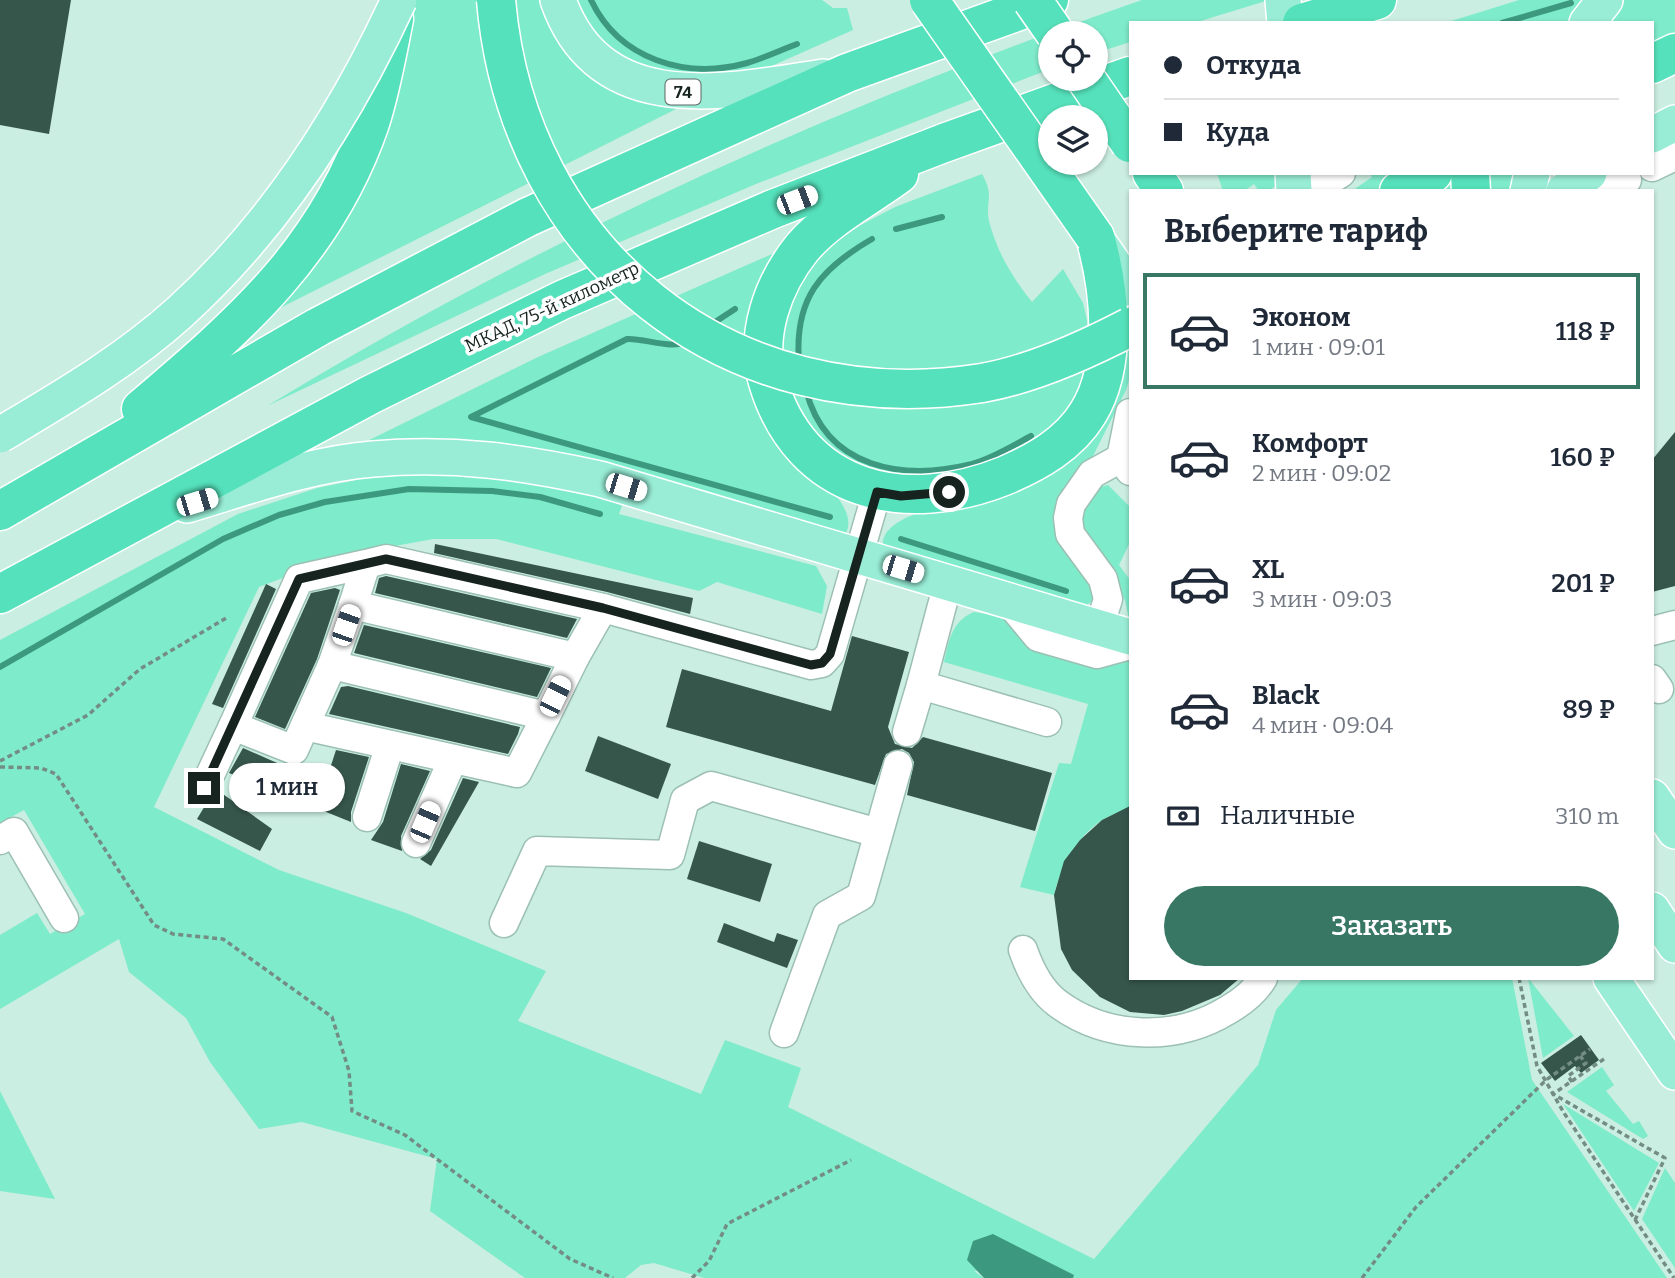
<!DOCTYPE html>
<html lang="ru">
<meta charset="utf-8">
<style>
body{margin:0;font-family:Bitter,serif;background:#f6f6f7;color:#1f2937;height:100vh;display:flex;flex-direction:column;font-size:26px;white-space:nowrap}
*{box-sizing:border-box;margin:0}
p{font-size:23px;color:#747a83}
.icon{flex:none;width:38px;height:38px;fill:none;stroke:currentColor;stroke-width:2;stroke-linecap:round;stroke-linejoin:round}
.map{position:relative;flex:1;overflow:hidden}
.drawer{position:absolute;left:1129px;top:189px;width:525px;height:791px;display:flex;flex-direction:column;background:#fff;border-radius:0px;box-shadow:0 2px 5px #0004}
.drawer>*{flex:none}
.hud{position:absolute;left:1129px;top:21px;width:525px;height:154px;border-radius:0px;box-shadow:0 2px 5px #0004;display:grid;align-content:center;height:154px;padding:0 35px;background:#fff}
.fabs{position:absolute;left:1038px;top:21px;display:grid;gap:14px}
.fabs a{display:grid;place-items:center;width:70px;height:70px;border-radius:50%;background:#fff;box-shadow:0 2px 5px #0004;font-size:35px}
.end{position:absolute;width:32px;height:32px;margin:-16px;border:9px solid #16231f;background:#fff;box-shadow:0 0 0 4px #fff}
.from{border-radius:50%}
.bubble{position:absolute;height:49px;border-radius:24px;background:#fff;box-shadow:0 2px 5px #0004;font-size:23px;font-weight:600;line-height:49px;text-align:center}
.car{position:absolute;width:21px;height:42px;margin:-21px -10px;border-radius:9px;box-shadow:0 0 5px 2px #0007;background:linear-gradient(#fff 24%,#345 0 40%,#fff 0 76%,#345 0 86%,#fff 0)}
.hud b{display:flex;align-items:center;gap:24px;height:66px;font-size:26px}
.hud b+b{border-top:2px solid #e0e1e3}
.hud i{width:18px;height:18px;background:#1f2937}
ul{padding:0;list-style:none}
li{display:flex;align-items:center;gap:21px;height:116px;margin:0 14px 10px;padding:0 21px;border:4px solid transparent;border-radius:0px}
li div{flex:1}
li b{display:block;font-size:26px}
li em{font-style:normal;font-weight:600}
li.selected{border-color:#387764}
li>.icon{width:63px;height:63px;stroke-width:1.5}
h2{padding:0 35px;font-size:32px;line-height:84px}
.pay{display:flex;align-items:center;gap:18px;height:77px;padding:0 35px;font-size:26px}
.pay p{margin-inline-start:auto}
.cta{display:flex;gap:14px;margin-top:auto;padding:14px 35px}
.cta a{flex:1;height:80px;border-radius:42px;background:#387764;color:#fff;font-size:28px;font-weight:600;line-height:80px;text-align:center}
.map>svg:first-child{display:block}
</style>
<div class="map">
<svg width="1675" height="1278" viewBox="0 0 1675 1278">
<rect width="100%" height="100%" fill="#caeee1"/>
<!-- green -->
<g fill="#7eebca">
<polygon points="410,0 546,0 678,108 280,308 274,308"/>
<polygon points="571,0 822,0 833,8 847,8 853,30 758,72 713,80 640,70 593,35"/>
<path d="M1142,0H1269L1194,23H1130V42L1096,53V33H1050V69L756,184L545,274L267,406C540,239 840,104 1142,0Z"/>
<polygon points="1519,0 1587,0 1571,23 1445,23"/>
<polygon points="1619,0 1675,0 1675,33 1652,45 1652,23 1599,23"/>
<polygon points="1217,173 1296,173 1268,191 1259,191 1254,184 1244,191 1223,191"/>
<polygon points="1370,173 1459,173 1459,191 1352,191 1372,177"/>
<polygon points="1486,173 1520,173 1515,191 1487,191"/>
<path d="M982,174C995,197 985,200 989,221C997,252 1012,277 1032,302L1063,269L1083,303L1087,320L1086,357L1078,396L1068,419L977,474L889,482L809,436L777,352L789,299L824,250L855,228L895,207Z"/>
<path d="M779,251L753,320L833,491C843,505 855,520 844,537L349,450L538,357Z"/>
<path d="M1125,338C1133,355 1132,372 1126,390L1086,470L1062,502L1095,599L1083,608L884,551C870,508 985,501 1012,489C1023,483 1110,358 1125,338Z"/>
<polygon points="501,473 624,500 619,514 816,566 827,586 822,614 717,582 699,591 496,539 433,539 340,556 259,587 154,807 279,870 406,913 546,971 518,1021 701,1094 725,1040 801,1068 788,1107 1094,1259 1258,1065 1276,1010 1303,978 1512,978 1532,1080 1667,1278 1073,1278 1073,1274 974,1271 984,1278 704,1278 654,1263 641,1265 625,1278 525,1278 430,1211 437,1159 302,1122 259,1129 210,1062 186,1018 129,972 119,939 0,1009 0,935 37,913 50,934 85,914 24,810 0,823 0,640 238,514 317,488 381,475"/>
<path d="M1108,485L1130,507V542L1119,565L1130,580V624L1125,600L1078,531C1081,511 1085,489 1108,485Z"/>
<path d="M974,612L1005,617L1130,656V809C1088,817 1063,857 1054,895L1020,887L1059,763L1071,764L1088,704L944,662C949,640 952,621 974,612Z"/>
<polygon points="1528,978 1574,1036 1543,1058"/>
<polygon points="1602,1067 1614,1085 1606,1091 1633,1124 1639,1121 1648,1136 1643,1139 1567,1092"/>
<polygon points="0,1091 55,1199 0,1191"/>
<polygon points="1563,1104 1659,1163 1634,1211"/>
<polygon points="1665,1168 1675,1183 1675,1268 1642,1219"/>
</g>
<!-- water -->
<polygon fill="#3c997f" points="993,1234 1074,1275 1073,1278 984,1278 967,1260 973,1241"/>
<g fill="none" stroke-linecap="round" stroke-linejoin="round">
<!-- stream -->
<g stroke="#3c997f" stroke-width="6">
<path d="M591,0C619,59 685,80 747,63C764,58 781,50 797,44"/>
<polyline points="1502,23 1571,3"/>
<polyline points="896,229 942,217"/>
<polyline points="712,324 735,309"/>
<path d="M689,340C673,351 646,338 627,339L471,417L830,517"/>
<path d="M799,362C794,299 820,269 872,239"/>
<path d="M806,390C826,469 903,481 972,464C993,458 1012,446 1031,436"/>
<polyline points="901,539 1066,591"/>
<polyline points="0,667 223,539 279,515 325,502 409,489 492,491 540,497 600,514"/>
</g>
</g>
<!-- building -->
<g fill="#36564c">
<polygon points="0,0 71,0 49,134 0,125"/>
<polygon points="1675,432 1675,586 1652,592 1652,460"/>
<polygon points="435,544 693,598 690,614 607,592 434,553"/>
<polygon points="386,576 577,619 567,638 375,593 379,578"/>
<polygon points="266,584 276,589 223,708 212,704"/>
<polygon points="335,588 340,590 317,659 285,729 255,717 311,593"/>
<polygon points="364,625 551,668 537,697 354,653"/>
<polygon points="852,636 909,652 888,727 895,744 912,748 923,737 1052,773 1035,831 907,795 914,762 909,753 902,749 886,754 875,785 666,727 682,669 831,711"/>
<polygon points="348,686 520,727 518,734 508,754 329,714 341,687"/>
<polygon points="598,736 671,764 658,799 585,771"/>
<polygon points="243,748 325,784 336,750 369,757 351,812 351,822 229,773"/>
<polygon points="401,764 430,771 401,836 402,851 371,840 383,822"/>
<polygon points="463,778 479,782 431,866 420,859 431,850"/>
<polygon points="220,792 272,829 260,851 197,819 206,804 214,801"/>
<polygon points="1130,806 1130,978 1240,978 1220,995 1182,1011 1164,1015 1130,1012 1100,997 1072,970 1061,949 1054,895 1064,861 1080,840 1102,820"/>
<polygon points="699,841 772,864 760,902 687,879"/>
<polygon points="724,923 774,942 777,933 798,940 787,968 717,942"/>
<polygon points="1581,1035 1599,1060 1581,1073 1575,1066 1555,1081 1541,1063"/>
</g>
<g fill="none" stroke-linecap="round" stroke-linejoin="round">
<!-- minor casing -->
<g stroke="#9cc0b3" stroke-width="31">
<g id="minor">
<polyline points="1652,167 1675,156"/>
<polyline points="1572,173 1592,181 1627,180"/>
<polyline points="1312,191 1341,173"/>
<polyline points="1130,413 1121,458 1130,471"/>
<polyline points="366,564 299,579 233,726 294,750 332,665 546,716 575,657 353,605 366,564 386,559 603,608 811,665 822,663 830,654 877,492"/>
<polyline points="948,583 921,685 1047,722"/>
<polyline points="1008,601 1038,637 1097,654 1130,645"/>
<polyline points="1099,628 1108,599 1103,579 1070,534 1068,518 1071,504 1092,474 1121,458"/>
<polyline points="1652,631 1675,625"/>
<polyline points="575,657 603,608"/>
<polyline points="332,665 353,605"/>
<polyline points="1652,679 1659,689"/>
<polyline points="305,726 517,773 546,716"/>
<polyline points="907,732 921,685"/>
<polyline points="204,788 233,726"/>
<polyline points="367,817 390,745"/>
<polyline points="0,840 14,832 64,918"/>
<polyline points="416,843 453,759"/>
<polyline points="504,923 537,851 670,855 685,800 711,786 878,833"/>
<path d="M1023,950C1030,970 1040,990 1057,1003C1107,1040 1176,1042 1228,1010C1242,1002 1255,992 1263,978"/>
<polyline points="784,1033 827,915 861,896 898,765"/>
</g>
</g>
<!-- major casing -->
<g stroke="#fff" stroke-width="38">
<g id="major">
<path d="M558,0C600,120 726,92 823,77"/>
<polyline points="1283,0 1285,23"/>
<polyline points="1587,23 1605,0"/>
<polyline points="1652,135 1675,123"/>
<polyline points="1293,173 1294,191"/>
<polyline points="1528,191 1532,173"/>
<polyline points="1097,240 1130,288"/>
<path d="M187,505C247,487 310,464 373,459C454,452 522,462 600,479L1130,637"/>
<polyline points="1652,797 1675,831"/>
<polyline points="1652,910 1675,945"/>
<polyline points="1611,978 1675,1072"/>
</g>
</g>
<!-- highway casing -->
<g stroke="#fff" stroke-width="41">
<g id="highway">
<polyline points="1302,23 1377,0"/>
<polyline points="1652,64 1675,53"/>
<polyline points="1152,173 1164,191"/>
<polyline points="1470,173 1471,191"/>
<path d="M899,174C868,197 827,218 802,248C773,284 754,336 768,382C802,494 906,515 1004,476C1037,462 1069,444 1088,413C1118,365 1110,289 1095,237"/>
<polyline points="1399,191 1433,173"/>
<path d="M141,409C241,324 326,251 370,123C381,89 387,54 394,19"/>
<polyline points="0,511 318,327 528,217 847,73 1049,0"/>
<polyline points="0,594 370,395 562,300 773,209 944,143 1130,76"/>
</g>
</g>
<!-- path -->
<g stroke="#748d84" stroke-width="3.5" stroke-dasharray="5 3.5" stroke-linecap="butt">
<polyline points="0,761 88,715 140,669 228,617"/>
<polyline points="0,767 41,768 56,774 154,925 173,934 223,939 332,1017 349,1071 352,1111 405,1135 570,1259 613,1278"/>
<polyline points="1519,978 1537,1066 1564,1113 1674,1278"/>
<polyline points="1604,1059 1553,1094 1665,1158 1635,1220"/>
<polyline points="1572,1082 1568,1076 1586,1063 1580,1056"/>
<polyline points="692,1278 709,1261 727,1224 851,1160"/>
<polyline points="1362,1278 1416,1207 1546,1080 1590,1049"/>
</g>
<!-- minor -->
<use href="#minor" stroke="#fff" stroke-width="28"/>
<!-- major -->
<use href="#major" stroke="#99edd6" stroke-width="35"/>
<!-- highway -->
<use href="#highway" stroke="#55e1bb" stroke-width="38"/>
<!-- major-bridge casing -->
<g stroke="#fff" stroke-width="38" stroke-linecap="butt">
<g id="major-bridge">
<polyline points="1564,191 1589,173"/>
<path d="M0,435C62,398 126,361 180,312C276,225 345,117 399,0"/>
</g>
</g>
<!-- highway-bridge casing -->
<g stroke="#fff" stroke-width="41" stroke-linecap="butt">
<g id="highway-bridge">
<path d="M496,0C518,255 729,423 982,383C1033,374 1084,351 1130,327"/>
<polyline points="929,0 1095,237"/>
<polyline points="1032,0 1055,33"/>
<polyline points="1086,79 1130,143"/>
</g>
</g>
<!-- major-bridge -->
<use href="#major-bridge" stroke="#99edd6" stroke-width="35"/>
<!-- highway-bridge -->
<use href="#highway-bridge" stroke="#55e1bb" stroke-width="38"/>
</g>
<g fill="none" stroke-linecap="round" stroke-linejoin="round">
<!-- route -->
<polyline stroke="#16231f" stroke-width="9" points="204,788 299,579 386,559 603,608 811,665 822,663 830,654 877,492 901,496 949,492"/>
</g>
<g text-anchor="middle" stroke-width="7" stroke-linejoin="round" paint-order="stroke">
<!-- shield labels -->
<rect fill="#fff" stroke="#5c6562" stroke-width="2" x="665.5" y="79.5" width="35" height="25" rx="5"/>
<g font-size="16" font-weight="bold" fill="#16231f">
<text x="683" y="98">74</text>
</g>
<!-- street labels -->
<g font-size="18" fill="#16231f" stroke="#fff">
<text transform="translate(552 307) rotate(-25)" y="6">МКАД, 75-й километр</text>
</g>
</g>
</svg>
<div class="fabs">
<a><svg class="icon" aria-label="locate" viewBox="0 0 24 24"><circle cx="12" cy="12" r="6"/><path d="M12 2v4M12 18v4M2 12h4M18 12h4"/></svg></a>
<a><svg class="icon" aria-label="layers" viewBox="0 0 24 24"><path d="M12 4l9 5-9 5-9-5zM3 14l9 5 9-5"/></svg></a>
</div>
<i class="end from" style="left:949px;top:492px"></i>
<i class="end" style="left:204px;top:788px"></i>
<div class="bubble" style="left:229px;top:763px;width:116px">1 мин</div>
<i class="car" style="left:797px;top:200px;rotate:69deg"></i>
<i class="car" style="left:626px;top:487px;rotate:107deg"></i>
<i class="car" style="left:197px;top:502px;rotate:73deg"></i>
<i class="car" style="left:903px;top:569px;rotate:107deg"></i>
<i class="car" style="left:346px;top:625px;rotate:19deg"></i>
<i class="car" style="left:555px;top:696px;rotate:26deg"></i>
<i class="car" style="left:425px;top:822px;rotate:23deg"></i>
<div class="hud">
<b><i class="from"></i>Откуда</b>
<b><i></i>Куда</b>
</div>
<section class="drawer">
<h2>Выберите тариф</h2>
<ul>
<li class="selected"><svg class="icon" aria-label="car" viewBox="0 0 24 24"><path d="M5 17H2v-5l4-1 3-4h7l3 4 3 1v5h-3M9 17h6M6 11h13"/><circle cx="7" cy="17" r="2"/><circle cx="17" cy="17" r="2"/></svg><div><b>Эконом</b><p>1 мин · 09:01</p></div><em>118 ₽</em></li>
<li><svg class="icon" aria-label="car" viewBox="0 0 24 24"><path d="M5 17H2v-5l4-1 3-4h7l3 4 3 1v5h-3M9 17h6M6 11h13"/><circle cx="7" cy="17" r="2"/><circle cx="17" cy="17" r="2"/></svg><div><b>Комфорт</b><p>2 мин · 09:02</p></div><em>160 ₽</em></li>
<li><svg class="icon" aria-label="car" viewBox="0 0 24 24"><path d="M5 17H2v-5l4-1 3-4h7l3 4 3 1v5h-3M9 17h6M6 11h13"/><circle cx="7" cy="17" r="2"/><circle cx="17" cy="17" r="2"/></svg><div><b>XL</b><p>3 мин · 09:03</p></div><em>201 ₽</em></li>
<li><svg class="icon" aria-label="car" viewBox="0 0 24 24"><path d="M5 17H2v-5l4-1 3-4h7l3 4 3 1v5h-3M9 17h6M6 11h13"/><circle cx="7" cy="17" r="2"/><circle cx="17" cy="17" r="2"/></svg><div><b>Black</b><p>4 мин · 09:04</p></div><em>89 ₽</em></li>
</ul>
<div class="pay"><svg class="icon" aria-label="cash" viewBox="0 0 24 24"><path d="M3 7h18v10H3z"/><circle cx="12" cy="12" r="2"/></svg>Наличные<p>310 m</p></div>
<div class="cta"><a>Заказать</a></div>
</section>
</div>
